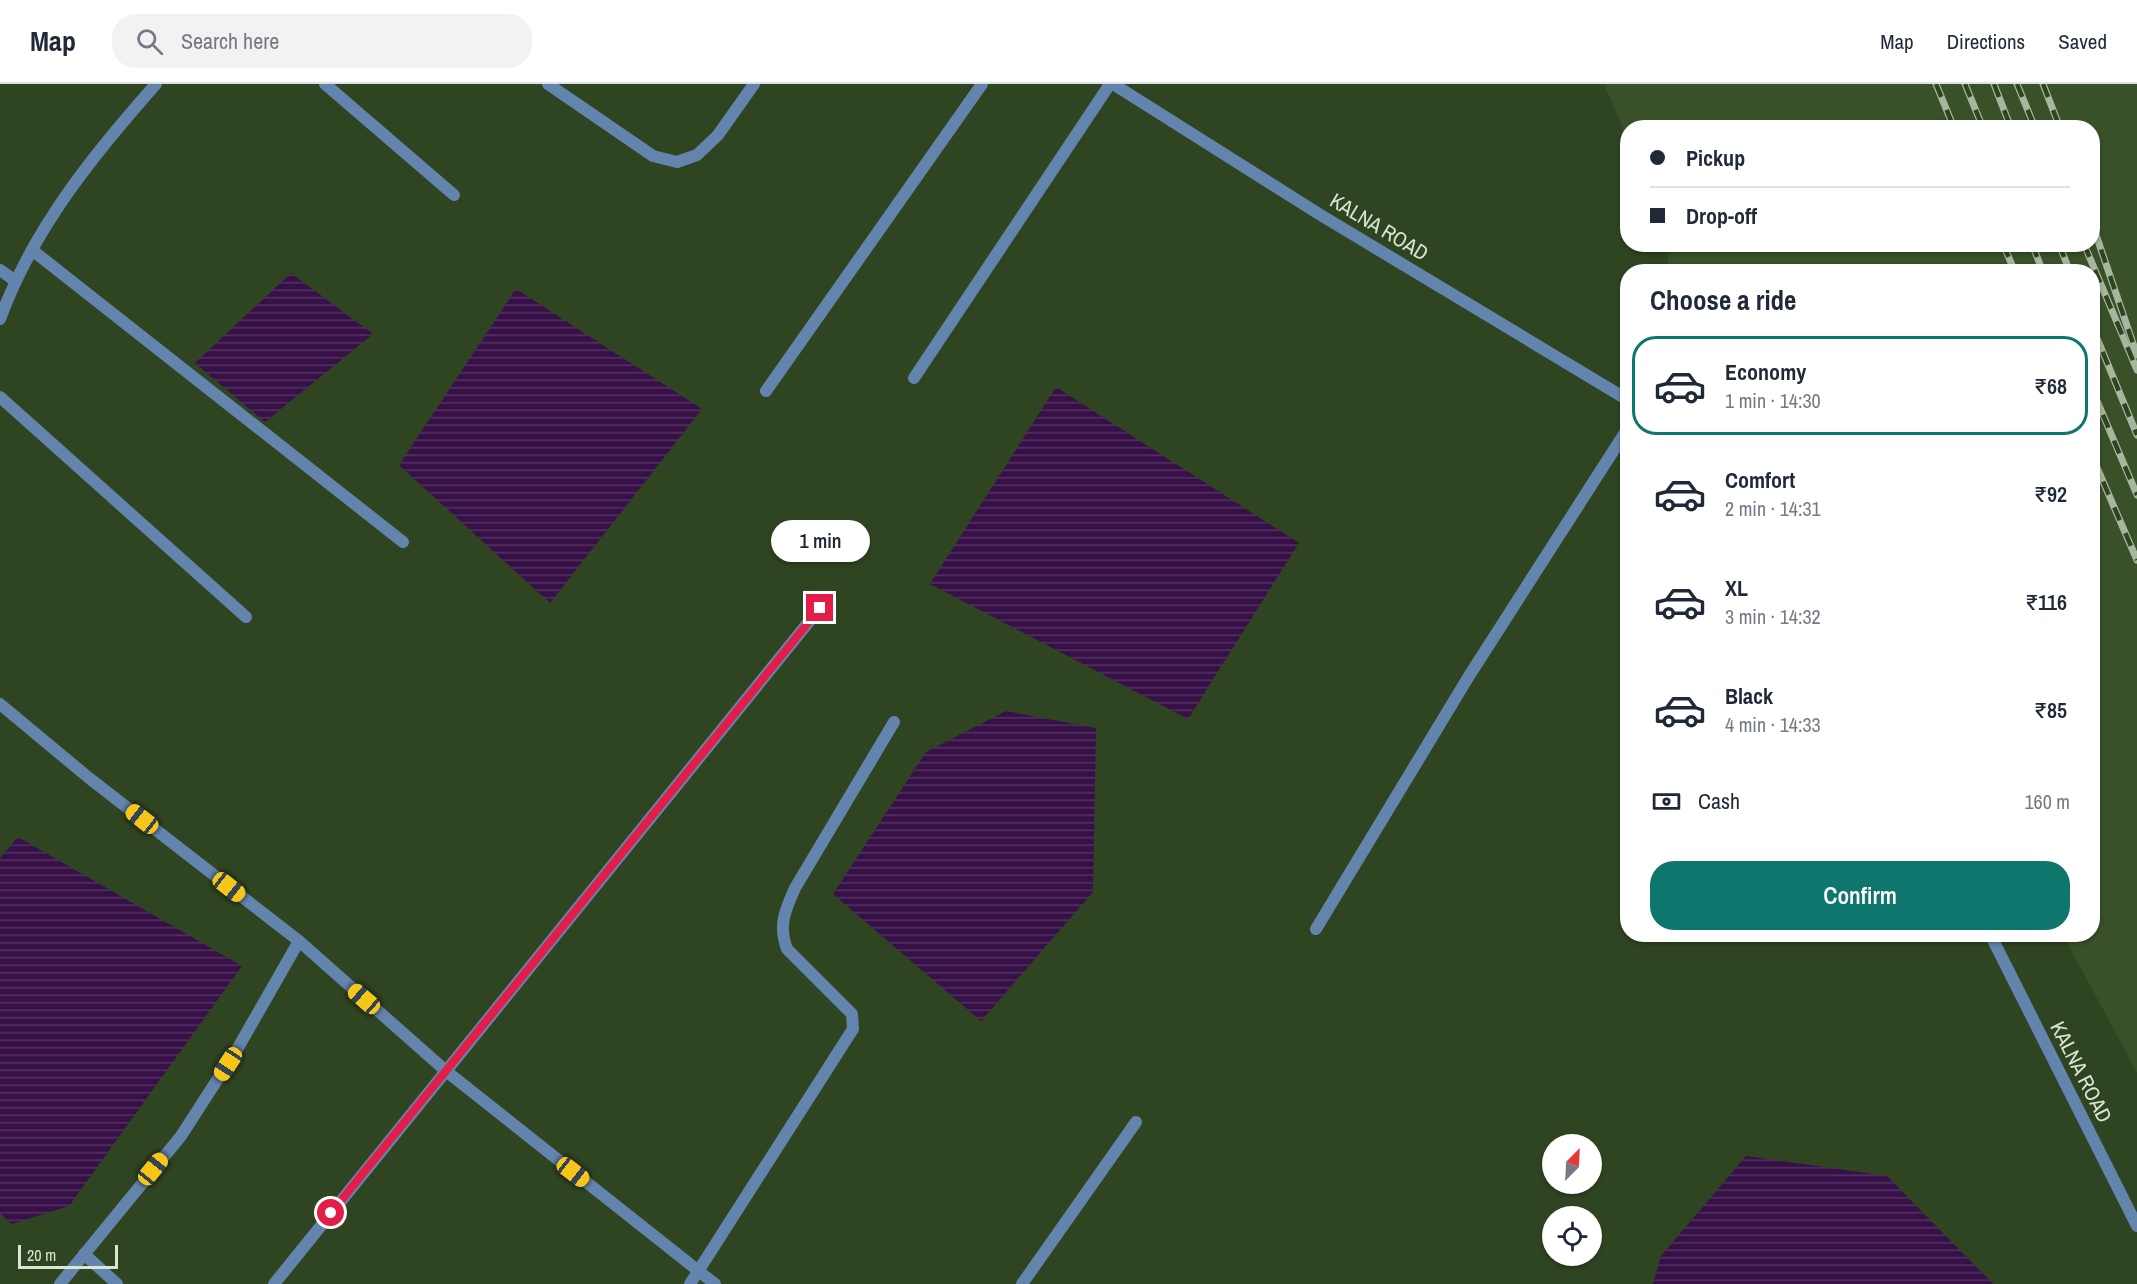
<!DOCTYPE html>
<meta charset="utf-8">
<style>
body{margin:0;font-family:"Archivo Narrow",sans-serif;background:#f2f2f3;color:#1f2937;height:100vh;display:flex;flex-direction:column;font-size:22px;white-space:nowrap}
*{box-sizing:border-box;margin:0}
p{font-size:20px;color:#747a83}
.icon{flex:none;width:33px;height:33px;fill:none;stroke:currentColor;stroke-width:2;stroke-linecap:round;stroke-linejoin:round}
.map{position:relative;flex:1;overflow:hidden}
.drawer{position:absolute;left:1620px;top:180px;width:480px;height:678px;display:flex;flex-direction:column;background:#fff;border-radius:24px;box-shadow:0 2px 4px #0004}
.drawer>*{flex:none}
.banner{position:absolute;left:1620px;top:36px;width:480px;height:132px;border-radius:24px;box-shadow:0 2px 4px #0004;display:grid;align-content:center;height:132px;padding:0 30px;background:#fff}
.needle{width:39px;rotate:24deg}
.fabs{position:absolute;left:1542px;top:1050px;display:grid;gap:12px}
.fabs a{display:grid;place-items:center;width:60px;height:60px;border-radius:50%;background:#fff;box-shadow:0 2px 4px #0004;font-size:30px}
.scale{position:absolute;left:18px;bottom:15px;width:100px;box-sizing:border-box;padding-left:6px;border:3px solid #d9e6d2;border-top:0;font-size:16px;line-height:21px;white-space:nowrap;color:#d9e6d2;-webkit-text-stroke:4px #2f4421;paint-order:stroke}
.end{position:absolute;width:27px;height:27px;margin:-14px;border:8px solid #e11d48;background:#fff;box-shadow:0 0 0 3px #fff}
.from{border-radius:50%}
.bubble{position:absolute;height:42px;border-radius:21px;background:#fff;box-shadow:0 2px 4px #0004;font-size:20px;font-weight:600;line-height:42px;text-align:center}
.car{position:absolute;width:18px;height:36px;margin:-18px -9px;border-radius:8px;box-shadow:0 0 4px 2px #0007;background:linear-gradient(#f5c518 24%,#345 0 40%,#f5c518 0 76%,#345 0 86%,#f5c518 0)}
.banner b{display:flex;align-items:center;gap:21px;height:57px;font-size:22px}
.banner b+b{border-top:2px solid #e0e1e3}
.banner i{width:15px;height:15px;background:#1f2937}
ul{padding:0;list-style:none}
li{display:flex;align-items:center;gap:18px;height:99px;margin:0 12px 9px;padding:0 18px;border:3px solid transparent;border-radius:24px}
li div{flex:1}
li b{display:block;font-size:22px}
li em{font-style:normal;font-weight:600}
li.selected{border-color:#0f766e}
li>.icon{width:54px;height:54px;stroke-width:1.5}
h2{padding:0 30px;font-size:27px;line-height:72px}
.pay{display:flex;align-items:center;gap:15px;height:66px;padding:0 30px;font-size:22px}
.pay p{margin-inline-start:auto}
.button{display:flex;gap:12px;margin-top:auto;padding:12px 30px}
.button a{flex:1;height:69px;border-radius:24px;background:#0f766e;color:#fff;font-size:24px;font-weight:600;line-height:69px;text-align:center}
header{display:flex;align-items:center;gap:36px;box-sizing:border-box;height:84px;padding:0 30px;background:#fff;border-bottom:2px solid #e0e1e3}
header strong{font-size:28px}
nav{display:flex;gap:33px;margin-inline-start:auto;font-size:21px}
.search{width:420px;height:54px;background:#f2f2f3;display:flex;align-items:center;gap:15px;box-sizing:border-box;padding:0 21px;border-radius:24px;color:#747a83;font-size:22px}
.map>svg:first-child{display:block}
</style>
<header>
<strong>Map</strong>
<div class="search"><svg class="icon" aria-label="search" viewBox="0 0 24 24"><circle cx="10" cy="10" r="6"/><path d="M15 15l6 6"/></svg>Search here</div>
<nav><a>Map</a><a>Directions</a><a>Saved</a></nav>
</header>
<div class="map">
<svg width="2137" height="1200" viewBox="0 0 2137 1200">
<defs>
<pattern id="water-rules" width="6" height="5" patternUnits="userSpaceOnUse" patternTransform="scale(1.5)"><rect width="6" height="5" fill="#371047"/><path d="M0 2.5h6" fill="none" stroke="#533361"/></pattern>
</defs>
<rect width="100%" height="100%" fill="#2f4421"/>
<!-- built -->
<polygon fill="#395028" points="1604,0 2137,0 2137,989 2063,851 2092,850 2092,188 1668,187 1668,161 2092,160 2092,44 1628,44 1627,54"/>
<!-- water -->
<g fill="url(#water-rules)">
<polygon points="291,189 373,250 265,338 195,279"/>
<polygon points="516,205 702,325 550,519 399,381"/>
<polygon points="1056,303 1299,459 1188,635 930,500"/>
<polygon points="1006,627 1096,644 1093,808 981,937 833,810 926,668"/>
<polygon points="18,753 242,882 69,1122 12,1140 0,1129 0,774"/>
<polygon points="1746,1072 1887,1092 1993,1200 1653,1200 1661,1172"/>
</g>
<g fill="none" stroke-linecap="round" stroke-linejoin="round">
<!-- minor -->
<g stroke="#6384ad" stroke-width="12">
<polyline points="325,0 454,111"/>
<polyline points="548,0 653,72 677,78 697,71 718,51 754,0"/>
<polyline points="32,166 403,458"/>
<polyline points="0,186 14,196"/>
<path d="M0,235C33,145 93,71 156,0"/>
<polyline points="914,294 1110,0"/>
<polyline points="766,307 982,0"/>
<polyline points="0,313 246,533"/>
<polyline points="0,620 89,694 299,857 446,987 715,1200"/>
<polyline points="1316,845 1469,592 1628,344"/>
<polyline points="84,1170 117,1200"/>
<polyline points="60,1200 181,1052 239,962 299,857"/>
<polyline points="274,1200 820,524"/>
<path d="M690,1200L853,945L852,930L787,865C778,841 785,827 795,804L894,638"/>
<polyline points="1022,1200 1136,1038"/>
</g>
<!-- tertiary -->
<g stroke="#6384ad" stroke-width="12">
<polyline points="1113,0 1319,130 1628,316"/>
<polyline points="1990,850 2137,1142"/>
</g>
<!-- rail casing -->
<g stroke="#a7b69e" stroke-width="7">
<g id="rail">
<polyline points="1936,0 1954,44"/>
<polyline points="1965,0 1983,44"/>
<polyline points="1994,0 2011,44"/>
<polyline points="2017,0 2035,44"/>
<polyline points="2043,0 2060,44"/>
<polyline points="2092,139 2137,271"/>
<polyline points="2003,160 2015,188"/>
<polyline points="2032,160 2043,188"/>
<polyline points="2059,160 2070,188"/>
<polyline points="2084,160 2137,286"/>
<polyline points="2092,242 2137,351"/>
<polyline points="2092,305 2137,411"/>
<polyline points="2092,372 2137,476"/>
</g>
</g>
<!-- rail -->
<use href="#rail" stroke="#2f4421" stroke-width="4.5" stroke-dasharray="14" stroke-linecap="butt"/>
</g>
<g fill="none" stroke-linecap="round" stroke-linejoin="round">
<!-- route -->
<polyline stroke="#e11d48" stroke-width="8" points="331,1129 820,524"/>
</g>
<g text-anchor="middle" stroke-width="4.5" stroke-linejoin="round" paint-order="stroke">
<!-- street labels -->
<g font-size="21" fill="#d9e6d2" stroke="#2f4421">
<text transform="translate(1379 143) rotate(31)" y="7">KALNA ROAD</text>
<text transform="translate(2081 988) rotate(63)" y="7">KALNA ROAD</text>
</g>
</g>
</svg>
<div class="fabs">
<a><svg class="needle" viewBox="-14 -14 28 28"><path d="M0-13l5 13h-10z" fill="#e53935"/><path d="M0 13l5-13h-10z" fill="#747a83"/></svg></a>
<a><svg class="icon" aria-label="locate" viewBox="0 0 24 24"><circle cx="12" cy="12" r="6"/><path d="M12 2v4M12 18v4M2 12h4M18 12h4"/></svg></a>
</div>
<div class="scale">20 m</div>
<i class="end from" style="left:331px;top:1129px"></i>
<i class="end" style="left:820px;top:524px"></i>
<div class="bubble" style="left:771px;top:436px;width:99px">1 min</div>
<i class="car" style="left:142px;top:735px;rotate:308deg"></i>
<i class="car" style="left:229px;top:803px;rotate:128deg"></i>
<i class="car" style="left:364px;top:915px;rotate:311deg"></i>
<i class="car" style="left:228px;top:980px;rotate:213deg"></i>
<i class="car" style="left:153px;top:1085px;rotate:39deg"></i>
<i class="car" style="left:573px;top:1088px;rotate:128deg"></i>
<div class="banner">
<b><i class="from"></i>Pickup</b>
<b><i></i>Drop-off</b>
</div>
<section class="drawer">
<h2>Choose a ride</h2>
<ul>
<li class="selected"><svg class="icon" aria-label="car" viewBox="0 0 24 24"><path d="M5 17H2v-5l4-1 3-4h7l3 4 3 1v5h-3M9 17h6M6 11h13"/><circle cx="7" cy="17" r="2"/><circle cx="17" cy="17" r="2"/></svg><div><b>Economy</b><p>1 min · 14:30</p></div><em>₹68</em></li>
<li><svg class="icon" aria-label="car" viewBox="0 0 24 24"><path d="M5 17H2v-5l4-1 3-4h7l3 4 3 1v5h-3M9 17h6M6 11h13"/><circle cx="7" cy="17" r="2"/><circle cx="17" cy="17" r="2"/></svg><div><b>Comfort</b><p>2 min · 14:31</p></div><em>₹92</em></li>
<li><svg class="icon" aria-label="car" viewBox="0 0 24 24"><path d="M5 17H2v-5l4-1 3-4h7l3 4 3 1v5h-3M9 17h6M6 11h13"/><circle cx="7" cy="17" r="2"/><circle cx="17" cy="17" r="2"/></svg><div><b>XL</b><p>3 min · 14:32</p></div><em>₹116</em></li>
<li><svg class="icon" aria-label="car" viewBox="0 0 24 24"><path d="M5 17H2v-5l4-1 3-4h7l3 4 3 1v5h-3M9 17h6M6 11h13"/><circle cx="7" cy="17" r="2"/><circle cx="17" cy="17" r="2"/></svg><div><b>Black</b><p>4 min · 14:33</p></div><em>₹85</em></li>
</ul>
<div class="pay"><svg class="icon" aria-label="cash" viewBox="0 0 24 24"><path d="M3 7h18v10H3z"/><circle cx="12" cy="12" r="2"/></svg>Cash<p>160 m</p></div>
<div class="button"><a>Confirm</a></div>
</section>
</div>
